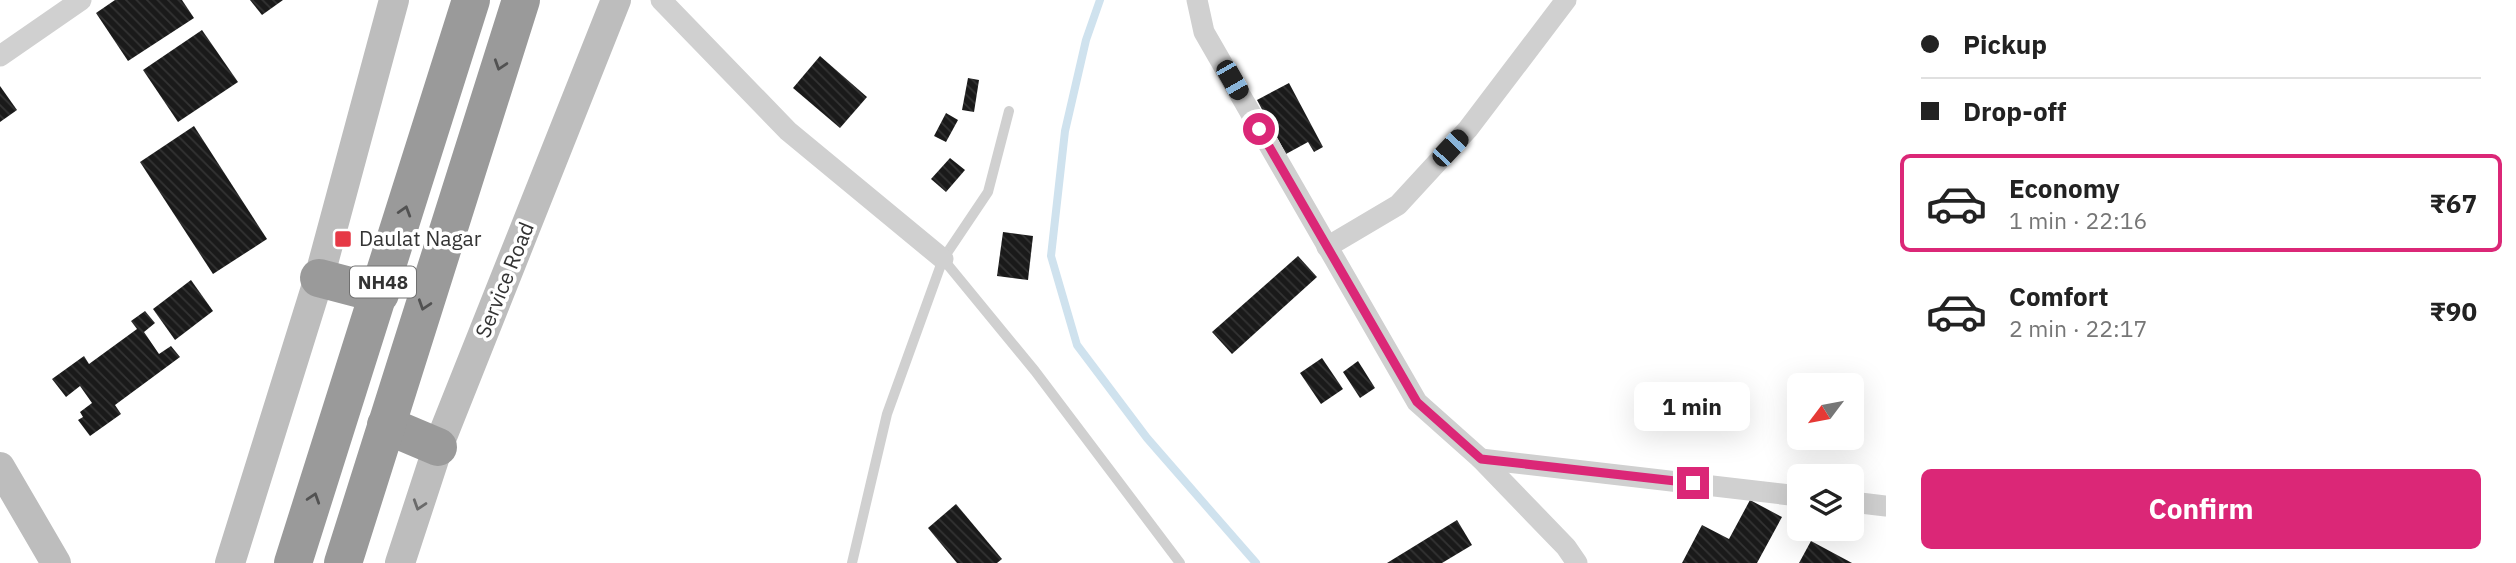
<!DOCTYPE html>
<meta charset="utf-8">
<style>
body{margin:0;font-family:"IBM Plex Sans",sans-serif;background:#f6f6f6;color:#222;height:100vh;display:flex;flex-direction:column;font-size:26px;white-space:nowrap}
*{box-sizing:border-box;margin:0}
p{font-size:23px;color:#767676}
.icon{flex:none;width:38px;height:38px;fill:none;stroke:currentColor;stroke-width:2;stroke-linecap:round;stroke-linejoin:round}
.map{position:relative;flex:1;overflow:hidden}
.side{display:flex;flex-direction:column;background:#fff;width:630px}
.side>*{flex:none}
.banner{display:grid;align-content:center;height:154px;padding:0 35px;background:#fff}
.needle{width:46px;rotate:238deg}
.buttons{position:absolute;left:1787px;top:373px;display:grid;gap:14px}
.buttons a{display:grid;place-items:center;width:77px;height:77px;border-radius:10px;background:#fff;box-shadow:0 7px 28px #0002;font-size:35px}
.end{position:absolute;width:32px;height:32px;margin:-16px;border:9px solid #db2777;background:#fff;box-shadow:0 0 0 4px #fff}
.from{border-radius:50%}
.bubble{position:absolute;height:49px;border-radius:10px;background:#fff;box-shadow:0 7px 28px #0002;font-size:23px;font-weight:700;line-height:49px;text-align:center}
.car{position:absolute;width:21px;height:42px;margin:-21px -10px;border-radius:9px;box-shadow:0 0 5px 2px #0007;background:linear-gradient(#222 24%,#8ab4d8 0 40%,#222 0 76%,#8ab4d8 0 86%,#222 0)}
.banner b{display:flex;align-items:center;gap:24px;height:66px;font-size:26px}
.banner b+b{border-top:2px solid #e0e0e0}
.banner i{width:18px;height:18px;background:#222}
ul{padding:0;list-style:none}
li{display:flex;align-items:center;gap:21px;height:98px;margin:0 14px 10px;padding:0 21px;border:4px solid transparent;border-radius:10px}
li div{flex:1}
li b{display:block;font-size:26px}
li em{font-style:normal;font-weight:700}
li.on{border-color:#db2777}
li>.icon{width:63px;height:63px;stroke-width:1.5}
.button{display:flex;gap:14px;margin-top:auto;padding:14px 35px}
.button a{flex:1;height:80px;border-radius:10px;background:#db2777;color:#fff;font-size:28px;font-weight:700;line-height:80px;text-align:center}
main{display:flex;flex:1;min-height:0}
.map>svg:first-child{display:block}
</style>
<main>
<div class="map">
<svg width="1886" height="563" viewBox="0 0 1886 563">
<defs>
<pattern id="building-back-hatch" width="6" height="6" patternUnits="userSpaceOnUse" patternTransform="scale(1.75)"><rect width="6" height="6" fill="#1a1a1a"/><path d="M-1 5l2 2M0 0l6 6M5-1l2 2" fill="none" stroke="#333"/></pattern>
</defs>
<rect width="100%" height="100%" fill="#fff"/>
<g fill="none" stroke-linecap="round" stroke-linejoin="round">
<!-- stream -->
<polyline stroke="#cfe2ee" stroke-width="8" points="1100,0 1086,40 1065,131 1051,256 1077,345 1147,438 1256,563"/>
</g>
<!-- building -->
<g fill="url(#building-back-hatch)">
<polygon points="115,0 182,0 194,18 128,61 96,13"/>
<polygon points="250,0 283,0 262,15"/>
<polygon points="202,30 238,82 178,122 143,70"/>
<polygon points="820,56 867,97 840,128 793,88"/>
<polygon points="968,78 979,80 974,112 962,110"/>
<polygon points="1289,83 1323,147 1314,152 1308,142 1286,154 1257,100"/>
<polygon points="0,86 17,110 0,122"/>
<polygon points="946,113 958,120 946,142 934,136"/>
<polygon points="194,126 267,239 213,274 140,162"/>
<polygon points="950,158 965,170 946,192 931,179"/>
<polygon points="1003,232 1033,236 1028,280 997,276"/>
<polygon points="1298,256 1317,277 1232,354 1212,332"/>
<polygon points="191,280 213,311 175,340 153,309"/>
<polygon points="145,311 155,323 144,332 159,354 171,346 180,357 115,405 121,414 90,436 78,420 83,417 80,412 92,403 80,386 66,397 52,379 84,356 89,364 137,329 131,321"/>
<polygon points="1322,358 1343,389 1321,404 1300,373"/>
<polygon points="1358,361 1375,388 1360,398 1343,372"/>
<polygon points="1750,500 1782,517 1757,563 1682,563 1702,525 1729,539"/>
<polygon points="956,504 1002,559 997,563 957,563 928,528"/>
<polygon points="1457,520 1472,545 1442,563 1387,563"/>
<polygon points="1811,541 1852,563 1799,563"/>
</g>
<g fill="none" stroke-linecap="round" stroke-linejoin="round">
<!-- lane -->
<g stroke="#d0d0d0" stroke-width="10">
<polyline points="943,259 1035,371 1180,563"/>
<polyline points="852,563 887,414 943,259 988,192 1009,111"/>
</g>
<!-- street -->
<g stroke="#d0d0d0" stroke-width="21">
<polyline points="661,0 788,131 943,259"/>
<polyline points="1197,0 1204,32 1417,402 1481,459 1566,547 1577,563"/>
<polyline points="0,56 81,0"/>
<polyline points="1327,247 1398,205 1468,129 1566,0"/>
<polyline points="1481,459 1799,496"/>
<polyline points="1852,502 1886,506"/>
</g>
<!-- secondary -->
<g stroke="#bdbdbd" stroke-width="30">
<polyline points="0,467 56,563"/>
<polyline points="230,563 319,278 394,0"/>
<polyline points="400,563 438,447 616,0"/>
</g>
<!-- highway -->
<g stroke="#9a9a9a" stroke-width="38">
<polyline points="319,278 380,294"/>
<polyline points="386,425 438,447"/>
<polyline points="293,563 471,0"/>
<polyline points="343,563 521,0"/>
</g>
</g>
<!-- one-way arrows -->
<defs><path id="oneway-chevron" d="M-2-3.5L2.5 0L-2 3.5" fill="none" stroke-width="1.6" stroke-linecap="round" stroke-linejoin="round" transform="scale(1.75)"/></defs>
<g stroke="#525252">
<use href="#oneway-chevron" transform="translate(500 65) rotate(108)"/>
<use href="#oneway-chevron" transform="translate(405 211) rotate(-73)"/>
<use href="#oneway-chevron" transform="translate(424 305) rotate(108)"/>
<use href="#oneway-chevron" transform="translate(314 498) rotate(-72)"/>
</g>
<use stroke="#6a6a6a" href="#oneway-chevron" transform="translate(419 505) rotate(108)"/>
<g fill="none" stroke-linecap="round" stroke-linejoin="round">
<!-- route -->
<polyline stroke="#db2777" stroke-width="9" points="1259,129 1417,402 1481,459 1693,483"/>
</g>
<!-- markers -->
<rect fill="#e63946" stroke="#fff" stroke-width="2.5" x="334" y="230" width="18" height="18" rx="3.5"/>
<g text-anchor="middle" stroke-width="7" stroke-linejoin="round" paint-order="stroke">
<!-- shield labels -->
<rect fill="#fff" stroke="#707070" stroke-width="2" x="350" y="266.5" width="66" height="31" rx="5"/>
<g font-size="19" font-weight="bold" fill="#333">
<text x="383" y="289">NH48</text>
</g>
<!-- poi labels -->
<g font-size="21" fill="#333" stroke="#fff" text-anchor="start">
<text x="359" y="246">Daulat Nagar</text>
</g>
<!-- street labels -->
<g font-size="21" fill="#333" stroke="#fff">
<text transform="translate(505 280) rotate(-68)" y="7">Service Road</text>
</g>
</g>
</svg>
<div class="buttons">
<a><svg class="needle" viewBox="-14 -14 28 28"><path d="M0-13l5 13h-10z" fill="#e53935"/><path d="M0 13l5-13h-10z" fill="#767676"/></svg></a>
<a><svg class="icon" aria-label="layers" viewBox="0 0 24 24"><path d="M12 4l9 5-9 5-9-5zM3 14l9 5 9-5"/></svg></a>
</div>
<i class="end from" style="left:1259px;top:129px"></i>
<i class="end" style="left:1693px;top:483px"></i>
<div class="bubble" style="left:1634px;top:382px;width:116px">1 min</div>
<i class="car" style="left:1232px;top:80px;rotate:150deg"></i>
<i class="car" style="left:1450px;top:148px;rotate:43deg"></i>
</div>
<section class="side">
<div class="banner">
<b><i class="from"></i>Pickup</b>
<b><i></i>Drop-off</b>
</div>
<ul>
<li class="on"><svg class="icon" aria-label="car" viewBox="0 0 24 24"><path d="M5 17H2v-5l4-1 3-4h7l3 4 3 1v5h-3M9 17h6M6 11h13"/><circle cx="7" cy="17" r="2"/><circle cx="17" cy="17" r="2"/></svg><div><b>Economy</b><p>1 min · 22:16</p></div><em>₹67</em></li>
<li><svg class="icon" aria-label="car" viewBox="0 0 24 24"><path d="M5 17H2v-5l4-1 3-4h7l3 4 3 1v5h-3M9 17h6M6 11h13"/><circle cx="7" cy="17" r="2"/><circle cx="17" cy="17" r="2"/></svg><div><b>Comfort</b><p>2 min · 22:17</p></div><em>₹90</em></li>
</ul>
<div class="button"><a>Confirm</a></div>
</section>
</main>
